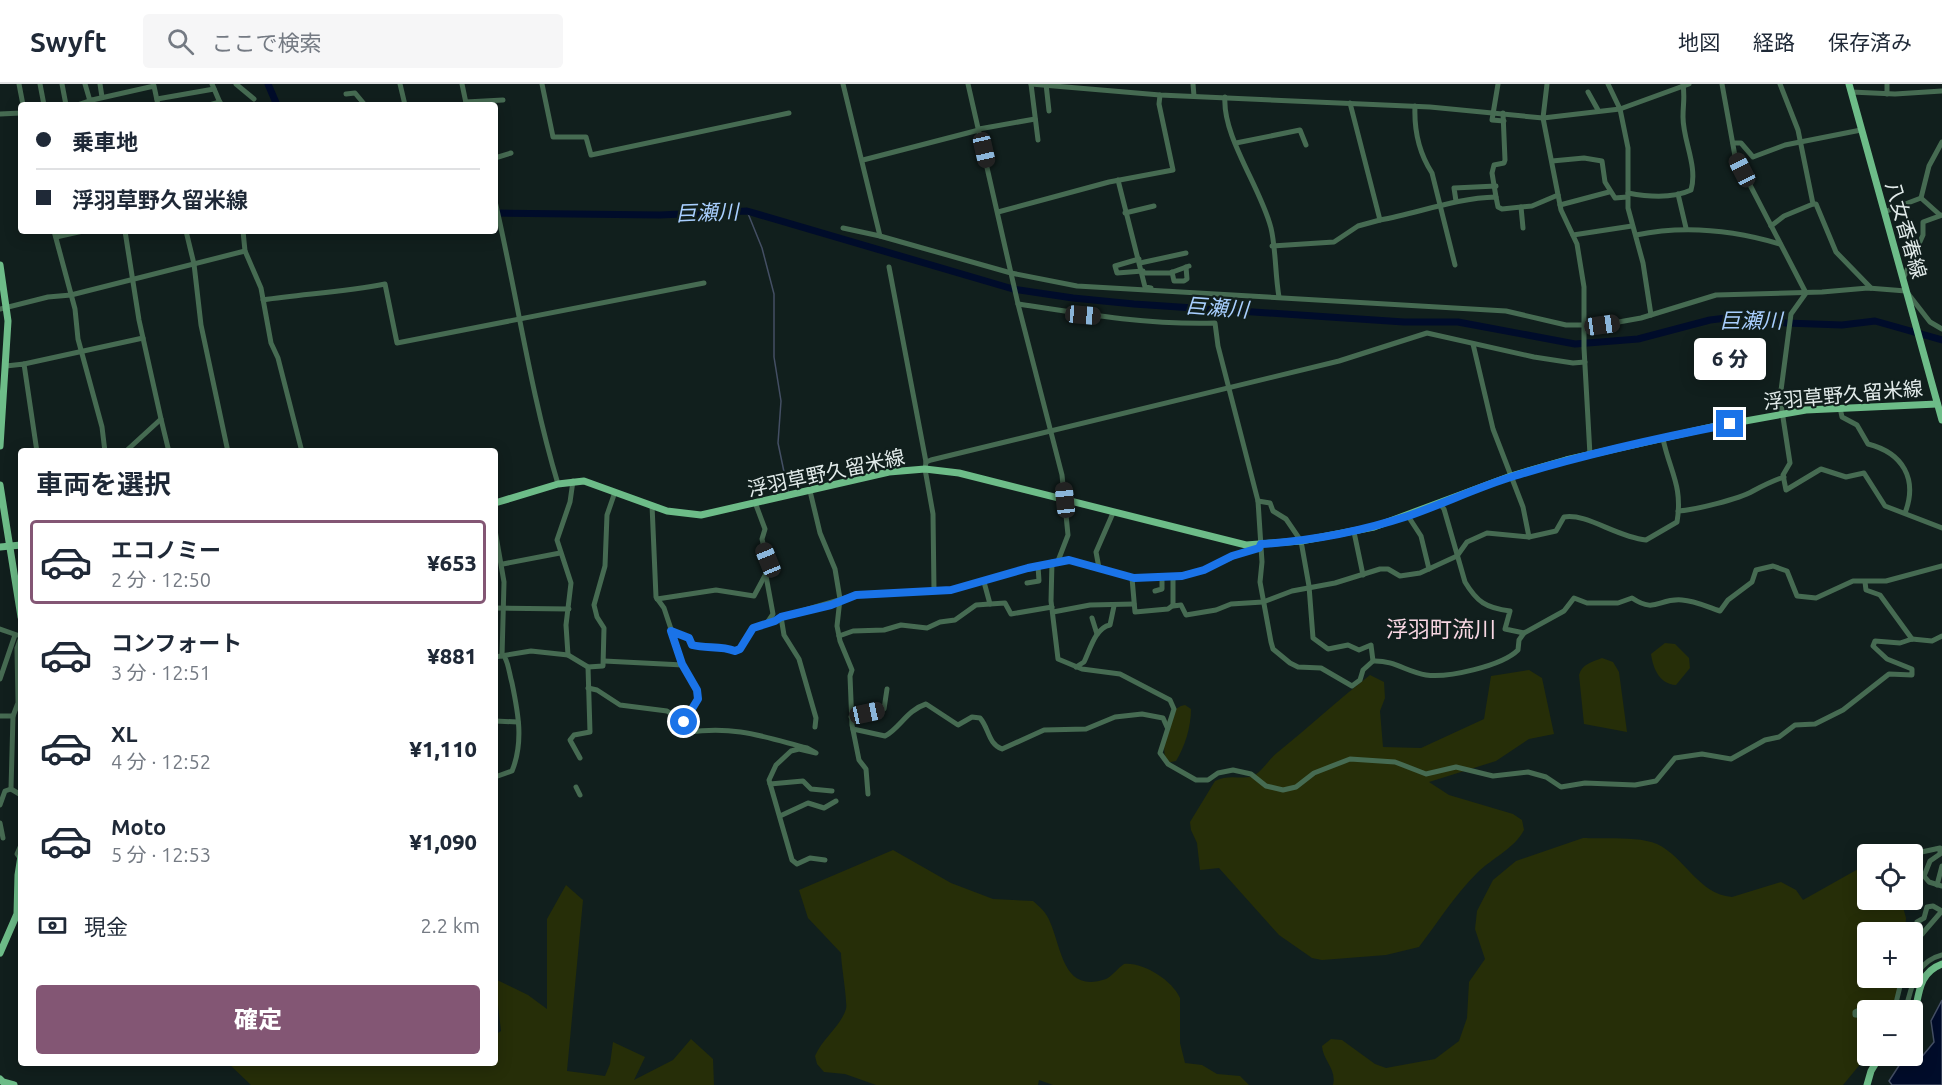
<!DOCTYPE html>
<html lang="ja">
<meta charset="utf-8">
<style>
body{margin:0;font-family:Ubuntu,"Noto Sans JP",sans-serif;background:#f6f6f7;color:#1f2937;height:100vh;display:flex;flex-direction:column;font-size:22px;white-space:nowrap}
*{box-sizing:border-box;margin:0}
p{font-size:20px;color:#747a83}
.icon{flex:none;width:33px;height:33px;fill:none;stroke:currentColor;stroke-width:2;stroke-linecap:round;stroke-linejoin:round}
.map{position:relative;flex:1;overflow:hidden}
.drawer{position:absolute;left:18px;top:364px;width:480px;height:618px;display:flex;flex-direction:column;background:#fff;border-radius:6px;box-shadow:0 3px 15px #0003}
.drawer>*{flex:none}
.guide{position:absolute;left:18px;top:18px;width:480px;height:132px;border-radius:6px;box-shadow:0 3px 15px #0003;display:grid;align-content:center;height:132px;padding:0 18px;background:#fff}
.buttons{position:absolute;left:1857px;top:760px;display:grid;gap:12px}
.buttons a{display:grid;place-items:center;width:66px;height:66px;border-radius:6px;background:#fff;box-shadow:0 3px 15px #0003;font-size:30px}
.end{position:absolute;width:27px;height:27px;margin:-14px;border:8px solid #1a73e8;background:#fff;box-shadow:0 0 0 3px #fff}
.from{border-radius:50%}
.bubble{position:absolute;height:42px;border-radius:6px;background:#fff;box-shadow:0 3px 15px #0003;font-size:20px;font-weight:800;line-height:42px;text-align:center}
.car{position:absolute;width:18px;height:36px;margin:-18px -9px;border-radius:8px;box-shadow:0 0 4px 2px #0007;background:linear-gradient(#222 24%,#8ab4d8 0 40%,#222 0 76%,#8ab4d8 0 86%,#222 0)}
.guide b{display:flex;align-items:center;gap:21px;height:57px;font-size:22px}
.guide b+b{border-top:2px solid #e0e1e3}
.guide i{width:15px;height:15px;background:#1f2937}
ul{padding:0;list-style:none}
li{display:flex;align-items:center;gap:18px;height:84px;margin:0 12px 9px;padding:0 6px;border:3px solid transparent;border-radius:6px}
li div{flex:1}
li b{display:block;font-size:22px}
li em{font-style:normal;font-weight:800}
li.current{border-color:#835674}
li>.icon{width:54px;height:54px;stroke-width:1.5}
h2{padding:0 18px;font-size:27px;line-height:72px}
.pay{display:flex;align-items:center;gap:15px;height:66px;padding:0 18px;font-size:22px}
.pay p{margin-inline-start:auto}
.cta{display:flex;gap:12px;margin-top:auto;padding:12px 18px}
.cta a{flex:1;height:69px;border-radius:6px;background:#835674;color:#fff;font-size:24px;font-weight:800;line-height:69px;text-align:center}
header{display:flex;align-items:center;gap:36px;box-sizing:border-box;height:84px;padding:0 30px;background:#fff;border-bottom:2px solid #e0e1e3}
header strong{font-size:28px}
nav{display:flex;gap:33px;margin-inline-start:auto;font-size:21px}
.search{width:420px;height:54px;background:#f6f6f7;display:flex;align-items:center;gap:15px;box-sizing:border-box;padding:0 21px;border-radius:6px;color:#747a83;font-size:22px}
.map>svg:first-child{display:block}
</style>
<header>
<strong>Swyft</strong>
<div class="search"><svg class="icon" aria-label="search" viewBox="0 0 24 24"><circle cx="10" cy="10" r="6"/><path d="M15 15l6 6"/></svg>ここで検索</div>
<nav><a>地図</a><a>経路</a><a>保存済み</a></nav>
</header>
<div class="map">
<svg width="1942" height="1001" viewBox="0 0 1942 1001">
<rect width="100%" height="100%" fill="#111f1d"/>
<!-- green -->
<g fill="#262e08">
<path d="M1665,559L1675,560L1689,574L1690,584L1676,601C1659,600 1653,584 1651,570Z"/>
<path d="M1602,574L1613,578L1619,588L1627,648L1584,640L1579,591C1582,580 1592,578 1602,574Z"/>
<path d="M1529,586L1542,594L1554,650L1529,655L1496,677L1429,698L1449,711L1513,730L1522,736L1524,746C1514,765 1492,774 1477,789C1454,812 1438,838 1419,863L1386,871L1322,876L1312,874L1279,851L1219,784L1200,786L1197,759L1191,746L1190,738L1215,697C1229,689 1245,697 1255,691C1264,685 1269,675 1278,668C1309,643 1338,616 1370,591L1384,598L1385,614L1380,627L1383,663L1421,664L1484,635L1491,592Z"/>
<path d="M1185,621L1191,625C1191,643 1185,662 1176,677L1166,679C1162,661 1162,625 1185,621Z"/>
<path d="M1583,754C1604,755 1639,752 1657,760C1686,774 1698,810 1732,813L1781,798L1796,806L1803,816L1867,780L1868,816H1901L1906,834L1905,849H1868V894H1902L1893,927H1868L1867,972L1843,1001H1333C1337,985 1323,977 1322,962L1331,955L1342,956L1375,980L1386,984L1435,975L1459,957L1467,934L1469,898L1485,875L1475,845L1477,827L1493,796L1516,777Z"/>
<path d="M893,766L951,799L993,815L1033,817C1039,822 1047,829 1050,838C1062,865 1063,910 1106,895C1112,892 1118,884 1124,880C1143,878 1172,896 1180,914V959L1185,979L1202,981L1217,990L1240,992L1249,1001H1053L1039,996L1038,1001H876L845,990L824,988L817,980L815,972C822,955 841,942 846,925C848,918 841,880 841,869L808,834L799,806Z"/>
<polygon points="566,801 583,816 567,987 605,992 610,980 613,958 645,973 634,996 673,976 691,955 713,975 714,1001 251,1001 229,980 495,980 495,951 501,947 495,895 528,911 547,925 547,835"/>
</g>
<!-- water -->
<polygon fill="#000c2a" stroke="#444f64" stroke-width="1.5" points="1942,916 1942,1001 1892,1001 1889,997 1902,977 1920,975 1934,958 1931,937"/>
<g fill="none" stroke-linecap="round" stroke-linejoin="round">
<!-- stream -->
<polyline stroke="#444f64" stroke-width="1.5" points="747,127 762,164 774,210 774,273 781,317 778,359 788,407"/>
<!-- river -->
<g stroke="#000c2a" stroke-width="7">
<polyline points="268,0 277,21"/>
<polyline points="495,129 660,131 747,127 1013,205 1073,214 1134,220 1404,238 1458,238 1575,260 1638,255 1710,236 1743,232 1786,239 1842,241 1875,237 1942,256"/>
</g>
<!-- minor -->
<g stroke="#466b52" stroke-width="5">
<polyline points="19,0 23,21"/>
<polyline points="40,0 44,21"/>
<polyline points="62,0 66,21"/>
<polyline points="85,0 90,17"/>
<polyline points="100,0 102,13"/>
<polyline points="212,0 221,21"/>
<polyline points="236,0 254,15"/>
<polyline points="400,0 405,21"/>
<polyline points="462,0 466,19"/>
<polyline points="542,0 553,53 586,53 591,71 789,29"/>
<polyline points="843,0 880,152"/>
<polyline points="968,0 1018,220 1062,391 1068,451 1058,477"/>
<polyline points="1031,0 1160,11 1430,23 1543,34 1620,25 1689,0"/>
<polyline points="1031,0 1038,56"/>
<polyline points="1046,0 1049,27"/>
<polyline points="1193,0 1194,12"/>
<polyline points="1498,0 1492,36 1504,37"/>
<polyline points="1547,0 1543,34 1561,126 1577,160 1584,203 1584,264 1590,371"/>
<polyline points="1608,0 1620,25 1628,64 1628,124 1643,179 1651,231"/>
<polyline points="1722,0 1735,72 1806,209"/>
<polyline points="1887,0 1887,10"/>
<polyline points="1588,8 1598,26"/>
<polyline points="1851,8 1895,10 1942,7"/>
<polyline points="346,10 355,9 365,21"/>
<path d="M1225,13C1222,52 1261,104 1271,144C1276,165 1275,190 1279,213"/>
<polyline points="157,15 214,5"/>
<polyline points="92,16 154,2 158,21"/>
<polyline points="466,18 503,16"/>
<path d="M1350,19L1380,136C1419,129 1455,114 1496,113L1498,123L1502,125L1532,122L1558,111"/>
<polyline points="77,21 92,16 93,21"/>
<polyline points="209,21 220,18"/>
<path d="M1415,22C1414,46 1419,69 1432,89L1455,181"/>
<polyline points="0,30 21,29"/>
<polyline points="979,45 1035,35"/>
<polyline points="1236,59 1300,46 1306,61"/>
<polyline points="1733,59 1741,59 1753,73 1785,61 1861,46"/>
<polyline points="495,74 511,69"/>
<polyline points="863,76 979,46"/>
<polyline points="1552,77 1584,74 1602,77 1605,98 1615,114 1627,113"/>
<polyline points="1118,96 1145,203 1151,204"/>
<path d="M1628,109C1649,113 1672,115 1691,106C1698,82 1683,57 1683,33C1683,19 1685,15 1683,0"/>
<polyline points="1678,110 1686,144"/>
<polyline points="1496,113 1492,89 1494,81 1504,79 1505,76 1503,29"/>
<polyline points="1921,114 1940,131"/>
<path d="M495,117C517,211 530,307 558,400"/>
<polyline points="1456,117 1454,104 1496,102"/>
<polyline points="1813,120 1816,120 1836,168 1871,204"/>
<polyline points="1560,121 1609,108"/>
<polyline points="1521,123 1523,144"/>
<polyline points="998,128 1109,98 1173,86 1159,20 1160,11"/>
<polyline points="1884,128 1921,114 1929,82 1942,58"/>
<polyline points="1125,129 1154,122"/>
<polyline points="1771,142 1784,132 1813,120 1798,46 1780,0"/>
<polyline points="843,144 880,152 1011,189 1077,202 1506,227 1566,241 1602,241 1641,234 1716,211 1822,208 1868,204 1906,207 1930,238 1942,245"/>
<polyline points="54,147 75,225 78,255 102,343 105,368"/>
<polyline points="186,147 194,180 201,241 228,368"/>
<polyline points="243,147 245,167 261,204 271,259 278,274 302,368"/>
<polyline points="1573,151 1632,142"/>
<path d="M1636,151C1684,141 1733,146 1780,160"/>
<polyline points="56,153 83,147"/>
<polyline points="1272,162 1334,158 1358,142 1380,136"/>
<polyline points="1139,175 1115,182 1117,189 1143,187"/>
<polyline points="1140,179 1186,169"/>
<polyline points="889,183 926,378"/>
<polyline points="1172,188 1174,197 1184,197 1187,195 1186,183"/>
<polyline points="1143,189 1170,189 1189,182"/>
<polyline points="1903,195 1923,151 1923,138 1942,131"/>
<polyline points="1806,209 1791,230 1780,314 1790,379 1783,391 1786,406 1821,385 1846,393 1864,389 1885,422 1942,444"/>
<path d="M263,216C304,210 344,208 385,200L397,259L704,199"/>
<path d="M1018,220C1083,230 1149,241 1215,239L1218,262L1258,417L1262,478L1260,498L1271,558L1273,565L1290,579L1298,583L1321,584L1352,602L1360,596L1363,586L1373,577C1394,576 1407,588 1426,591C1448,594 1502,582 1518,566L1519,556L1524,549L1505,545L1510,527C1486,524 1477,518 1465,498L1444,425L1440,420"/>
<polyline points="0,225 48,213 71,211 245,167"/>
<polyline points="1473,260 1493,345 1523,423 1529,453"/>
<polyline points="24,280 143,254"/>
<polyline points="6,282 24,280 37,368"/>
<path d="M1840,324L1842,333L1857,341L1868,360C1903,369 1918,395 1905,429"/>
<polyline points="161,335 169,368"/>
<polyline points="125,368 161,335 139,236 125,147"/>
<polyline points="810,407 820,449 835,485 840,515 837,542 840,557 852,586 850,592 852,641 859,676 866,685 868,710"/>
<polyline points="1258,417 1270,419 1273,427 1286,435 1301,457 1309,502 1313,554 1328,565 1348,561 1359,566 1371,561 1373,577"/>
<path d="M652,421L656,513L664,524L683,581L697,606L698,615L684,638L688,648C737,642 761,652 807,664L816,669L799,665L791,667L776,681L769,696L792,776L797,780L810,774L825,776"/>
<polyline points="495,423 495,445"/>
<path d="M1678,427C1695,426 1739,415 1753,407C1764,401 1772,397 1784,393"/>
<polyline points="1408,432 1421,452 1429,485"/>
<polyline points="495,446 504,498 502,572"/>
<polyline points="1354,448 1363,491"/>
<polyline points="1052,478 1051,517 1058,575 1082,585 1120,590 1170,616 1174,625 1160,669 1168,680 1196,696 1208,696 1218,689 1233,686 1251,690 1266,702 1283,706 1296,703 1314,689 1350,675 1395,678 1426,690 1456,683 1493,692 1528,688 1546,693 1561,703 1585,699 1635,701 1656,697 1675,674 1702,670 1731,675 1765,656 1779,653 1795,641 1815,640 1843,626 1889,590 1912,591 1912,585 1887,575 1873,562 1875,557 1900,559 1912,555 1932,557 1942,552"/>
<polyline points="503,480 560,469"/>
<polyline points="1099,484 1096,468 1113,429"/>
<polyline points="766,492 773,530 767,539"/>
<path d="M1173,493V522L1181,521L1186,531L1216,526L1231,520L1263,518L1292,507L1335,499L1380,485H1388L1400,492L1420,489L1457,472L1467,458L1487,449L1529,453L1556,447L1564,433C1587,429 1616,453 1646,456L1677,438C1683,402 1670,388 1663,355"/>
<polyline points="1132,494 1135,528 1168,525 1172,522"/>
<polyline points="1865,498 1866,506 1880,511 1912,555"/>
<polyline points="1027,499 1039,497 1038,482"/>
<polyline points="934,507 933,430 925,385 926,378 931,376 1339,277 1427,249 1534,273 1573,279 1585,278"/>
<polyline points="1155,507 1162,505 1162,493"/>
<polyline points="657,515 716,506 754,512 769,484 762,455 765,445 756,421"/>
<polyline points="990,520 1005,519 1011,530 1052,523"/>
<polyline points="495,524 569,525"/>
<polyline points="1053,528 1090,521 1134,520"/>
<polyline points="781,533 784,551 799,575 816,634 815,643"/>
<polyline points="1092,534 1097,550"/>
<polyline points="0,545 17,551"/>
<path d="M671,547L689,554L692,561C707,565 720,562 735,567L740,565L753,544L775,537L781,533L856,511L951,506L1028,484L1069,476L1134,494L1182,492L1204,486L1246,467L1259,464L1260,461"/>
<path d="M1524,549L1564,527L1574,514L1587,519H1618L1632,514C1656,530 1658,514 1682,516C1696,517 1707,523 1720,527L1728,516L1752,498L1756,486L1773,482L1787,487L1797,512L1816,514L1853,497H1886L1942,482"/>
<polyline points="839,552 853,547 884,546 901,541 927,544 940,538 955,536 976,521 990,520 984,498"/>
<polyline points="21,553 17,564 18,619 13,632 11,705 21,711"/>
<polyline points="568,571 566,541 571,499 557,456 570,418 573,397"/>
<polyline points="495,573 531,567 568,571 588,583 603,582 604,544 597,533 594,521 605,482 607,431 615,408"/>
<polyline points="604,577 683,581"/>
<path d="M1076,583L1084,578C1090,566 1095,544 1110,541L1114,522"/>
<polyline points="0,595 15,551"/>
<polyline points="588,604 597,606 620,621 667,627 684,638"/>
<polyline points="0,632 13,632"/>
<polyline points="851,633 884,625 887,605"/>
<polyline points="495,637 518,638"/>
<path d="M853,645L885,652C899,645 907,626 926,620L958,641L972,633L980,634C989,644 988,660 1002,665L1044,646L1086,645L1115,633L1142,630L1163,634L1167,643"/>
<polyline points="580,674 570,656 574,651 590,648 588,583"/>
<path d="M495,693L512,687C524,658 518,628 512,599C509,589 509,580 504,572"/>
<polyline points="770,700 803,697 811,705 832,707"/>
<polyline points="576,703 580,711"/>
<polyline points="0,721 5,707 11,705"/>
<polyline points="780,732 808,719 824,724 836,717"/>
<polyline points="0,739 3,754"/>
<polyline points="1917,769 1940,764 1940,770 1930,777 1924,792 1929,798 1942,802"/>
<polyline points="20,774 17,770 21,761"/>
<polyline points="1937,801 1942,782"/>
<polyline points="1922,850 1917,838 1924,834 1927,823 1933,822 1940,826"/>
<polyline points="1912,866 1916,857 1942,827"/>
<polyline points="1887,927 1896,919 1902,894"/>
<path d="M1905,927C1912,904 1914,878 1942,871"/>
<polyline points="1868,932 1855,931 1855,928 1865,923 1879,927"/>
</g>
<!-- major -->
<g stroke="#6dbc88" stroke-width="7">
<polyline points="1849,0 1942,336"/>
<polyline points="0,181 8,237 0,362"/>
<polyline points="0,401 21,533"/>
<polyline points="495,419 558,400 584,397 667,427 701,431 889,388 925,385 959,389 1246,461 1301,457 1374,443 1511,392 1566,376 1712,343 1806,326 1937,320"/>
<polyline points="0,463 21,461"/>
<polyline points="0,869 17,830 18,791 21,772"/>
<path d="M1912,939C1920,916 1915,890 1942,880"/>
<polyline points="0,995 3,998 14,1001"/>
<polyline points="1867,1001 1871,987 1880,972"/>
</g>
</g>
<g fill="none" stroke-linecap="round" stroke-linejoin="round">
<!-- route -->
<path stroke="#1a73e8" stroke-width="8" d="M684,638L698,615L697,606L682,580L671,547L689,554L692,561C707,565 720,561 735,567L740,565L753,544L775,537L781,533L831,521L856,511L951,506L1028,484L1069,476L1134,494L1182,492L1204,486L1232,472L1259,464L1261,460C1311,457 1359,448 1408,432C1443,420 1478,403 1514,392C1585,370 1658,354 1730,340"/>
</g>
<g text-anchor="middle" stroke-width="4.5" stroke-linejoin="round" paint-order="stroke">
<!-- street labels -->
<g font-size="20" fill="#e2ebea" stroke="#111f1d">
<text transform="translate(1906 146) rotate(74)" y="7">八女香春線</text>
<text transform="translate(1843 311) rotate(-5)" y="7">浮羽草野久留米線</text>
<text transform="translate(826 389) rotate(-12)" y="7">浮羽草野久留米線</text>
</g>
<!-- water labels -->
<g font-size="21" font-style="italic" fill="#a9cfff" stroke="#111f1d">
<text transform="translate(707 129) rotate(-2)" y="7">巨瀬川</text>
<text transform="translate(1217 224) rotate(4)" y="7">巨瀬川</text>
<text x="1751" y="244">巨瀬川</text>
</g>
<!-- quarter labels -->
<g font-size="22" fill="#f8d7e3" stroke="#111f1d">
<text x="1441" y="553">浮羽町流川</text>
</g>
</g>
</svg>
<div class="buttons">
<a><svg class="icon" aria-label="locate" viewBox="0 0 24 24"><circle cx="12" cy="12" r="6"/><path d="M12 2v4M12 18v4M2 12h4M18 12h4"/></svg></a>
<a>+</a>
<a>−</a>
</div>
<i class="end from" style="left:684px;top:638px"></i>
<i class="end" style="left:1730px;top:340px"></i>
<div class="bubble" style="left:1694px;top:254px;width:72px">6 分</div>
<i class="car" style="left:984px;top:66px;rotate:167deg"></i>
<i class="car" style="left:1742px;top:86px;rotate:333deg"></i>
<i class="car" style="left:1083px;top:231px;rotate:95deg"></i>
<i class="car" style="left:1602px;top:241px;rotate:82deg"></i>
<i class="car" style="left:1065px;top:416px;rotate:354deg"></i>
<i class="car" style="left:768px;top:476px;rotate:338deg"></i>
<i class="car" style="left:867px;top:629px;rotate:78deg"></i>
<div class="guide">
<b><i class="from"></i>乗車地</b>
<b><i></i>浮羽草野久留米線</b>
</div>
<section class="drawer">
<h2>車両を選択</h2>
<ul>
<li class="current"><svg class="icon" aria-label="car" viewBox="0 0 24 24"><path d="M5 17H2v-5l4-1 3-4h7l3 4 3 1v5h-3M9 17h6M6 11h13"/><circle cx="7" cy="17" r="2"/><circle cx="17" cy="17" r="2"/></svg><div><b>エコノミー</b><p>2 分 · 12:50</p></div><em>¥653</em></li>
<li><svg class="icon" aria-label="car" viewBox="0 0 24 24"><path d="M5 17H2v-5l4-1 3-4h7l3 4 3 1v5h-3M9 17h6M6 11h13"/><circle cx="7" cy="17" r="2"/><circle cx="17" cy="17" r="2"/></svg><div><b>コンフォート</b><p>3 分 · 12:51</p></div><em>¥881</em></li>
<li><svg class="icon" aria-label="car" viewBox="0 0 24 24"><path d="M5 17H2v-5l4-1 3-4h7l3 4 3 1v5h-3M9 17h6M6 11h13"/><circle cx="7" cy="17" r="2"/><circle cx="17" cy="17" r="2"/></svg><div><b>XL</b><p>4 分 · 12:52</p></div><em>¥1,110</em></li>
<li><svg class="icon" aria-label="car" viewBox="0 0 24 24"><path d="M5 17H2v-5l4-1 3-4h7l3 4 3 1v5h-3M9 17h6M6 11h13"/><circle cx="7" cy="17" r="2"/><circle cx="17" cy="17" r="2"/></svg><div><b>Moto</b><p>5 分 · 12:53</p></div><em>¥1,090</em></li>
</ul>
<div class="pay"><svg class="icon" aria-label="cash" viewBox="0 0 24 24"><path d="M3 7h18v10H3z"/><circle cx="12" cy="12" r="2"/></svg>現金<p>2.2 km</p></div>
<div class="cta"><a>確定</a></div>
</section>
</div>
